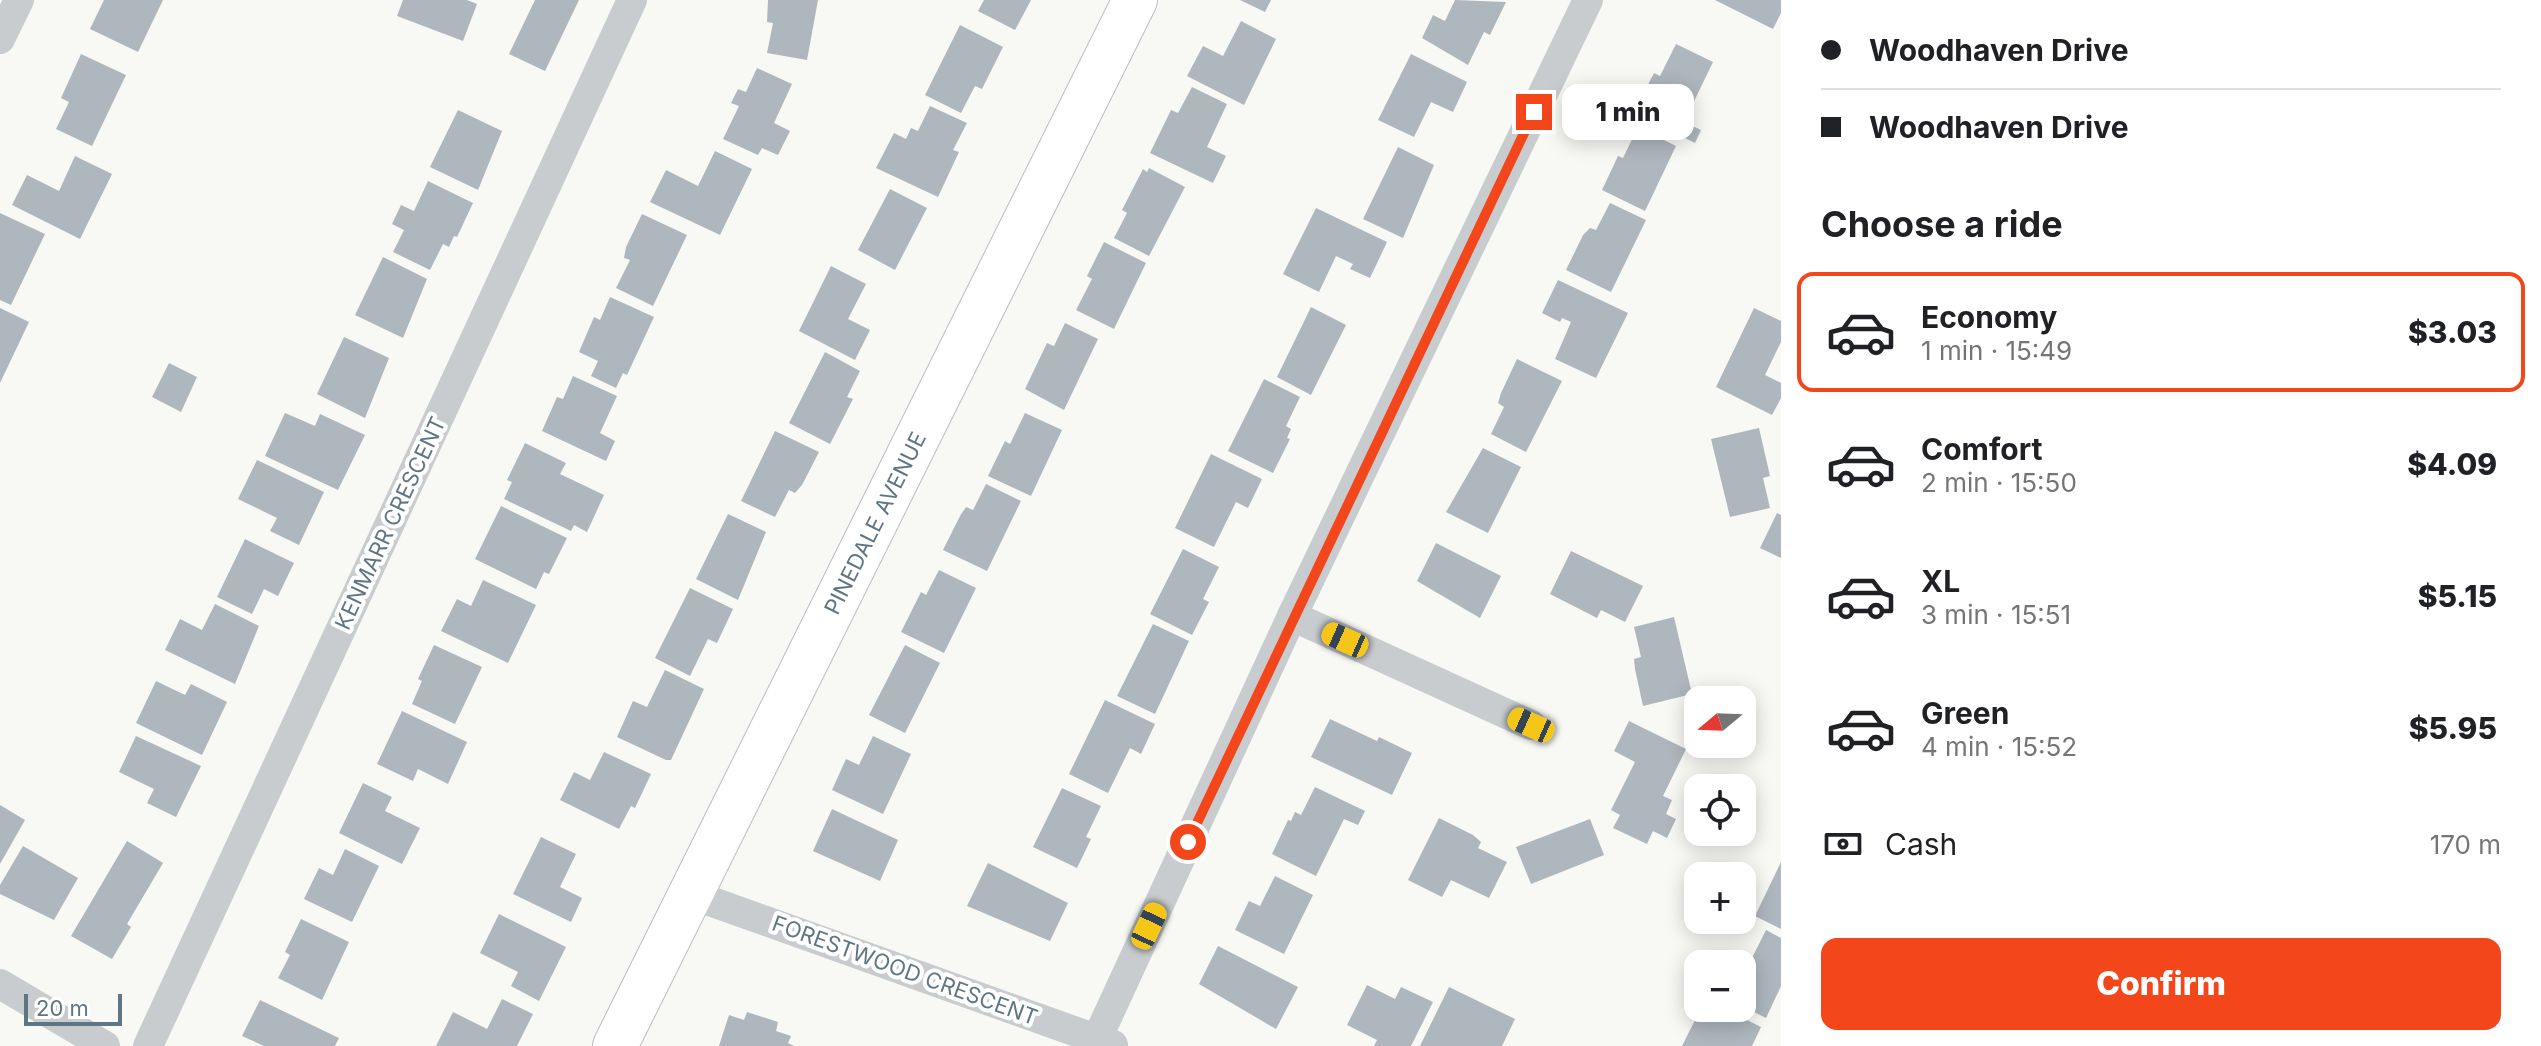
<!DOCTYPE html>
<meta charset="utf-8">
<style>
body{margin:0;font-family:Inter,sans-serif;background:#f2f2f2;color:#202124;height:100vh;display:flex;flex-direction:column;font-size:30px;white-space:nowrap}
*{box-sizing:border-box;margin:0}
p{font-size:26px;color:#757577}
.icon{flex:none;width:44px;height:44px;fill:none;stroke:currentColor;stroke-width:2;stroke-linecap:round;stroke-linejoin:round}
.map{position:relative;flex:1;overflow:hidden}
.details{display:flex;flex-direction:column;background:#fff;width:760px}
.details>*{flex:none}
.top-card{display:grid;align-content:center;height:176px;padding:0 40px;background:#fff}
.needle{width:52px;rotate:251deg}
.tools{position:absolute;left:1684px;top:686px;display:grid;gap:16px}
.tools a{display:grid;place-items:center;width:72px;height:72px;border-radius:16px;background:#fff;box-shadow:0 4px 20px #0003;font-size:40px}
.scale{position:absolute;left:24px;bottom:20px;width:98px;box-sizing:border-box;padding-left:8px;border:4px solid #607583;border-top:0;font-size:22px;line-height:28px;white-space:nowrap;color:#607583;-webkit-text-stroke:6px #fff;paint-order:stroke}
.end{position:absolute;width:36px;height:36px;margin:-18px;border:10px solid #f3461b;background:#fff;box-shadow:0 0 0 4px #fff}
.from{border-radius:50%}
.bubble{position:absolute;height:56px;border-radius:16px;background:#fff;box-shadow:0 4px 20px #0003;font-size:26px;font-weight:800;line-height:56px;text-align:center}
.car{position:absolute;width:24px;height:48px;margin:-24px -12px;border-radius:10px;box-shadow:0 0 6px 2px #0007;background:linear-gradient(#f5c518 24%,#345 0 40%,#f5c518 0 76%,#345 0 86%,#f5c518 0)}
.top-card b{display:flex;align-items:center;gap:28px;height:76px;font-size:30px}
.top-card b+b{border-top:2px solid #e0e0e0}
.top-card i{width:20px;height:20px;background:#202124}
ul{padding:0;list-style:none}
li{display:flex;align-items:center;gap:24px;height:120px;margin:0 16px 12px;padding:0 24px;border:4px solid transparent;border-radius:16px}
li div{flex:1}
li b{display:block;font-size:30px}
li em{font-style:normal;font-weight:800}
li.current{border-color:#f3461b}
li>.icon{width:72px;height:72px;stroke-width:1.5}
h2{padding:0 40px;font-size:36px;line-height:96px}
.pay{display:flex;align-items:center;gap:20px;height:88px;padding:0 40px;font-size:30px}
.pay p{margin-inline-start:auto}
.cta{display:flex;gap:16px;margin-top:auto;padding:16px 40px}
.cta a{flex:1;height:92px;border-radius:16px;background:#f3461b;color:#fff;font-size:32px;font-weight:800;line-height:92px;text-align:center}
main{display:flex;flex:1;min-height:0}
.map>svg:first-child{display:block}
</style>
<main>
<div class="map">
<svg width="1781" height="1046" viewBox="0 0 1781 1046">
<rect width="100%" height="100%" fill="#f8f8f5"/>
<!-- building -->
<g fill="#aeb7bd">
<polygon points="104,0 163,0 138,52 90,29"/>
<polygon points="403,0 467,0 477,4 463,41 397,16"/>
<polygon points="535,0 579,0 545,71 509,54"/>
<polygon points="768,0 818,0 807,60 767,53 773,23 767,22"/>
<polygon points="984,0 1031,0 1015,30 978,11"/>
<polygon points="1240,0 1271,0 1265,12"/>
<polygon points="1455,0 1506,2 1490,35 1484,32 1468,65 1422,38 1433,15 1445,21"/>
<polygon points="1715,0 1781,0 1781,13 1773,29"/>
<polygon points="1241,21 1276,39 1244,105 1187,76 1203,46 1223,56"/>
<polygon points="960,25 1003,47 982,89 975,86 961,113 925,95"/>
<polygon points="1676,44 1713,62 1684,122 1701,130 1695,143 1655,123 1658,116 1637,106 1654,73 1660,76"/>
<polygon points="81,54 126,75 92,146 56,129 69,102 61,98"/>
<polygon points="1411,54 1467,82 1453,112 1431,102 1414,137 1378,120"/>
<polygon points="757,68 792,84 774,123 790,131 778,155 762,148 758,155 723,139 739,106 731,103 738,89 746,92"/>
<polygon points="1192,87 1227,104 1207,147 1226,156 1213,183 1150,153 1171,110 1178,113"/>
<polygon points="930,106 967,123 953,150 959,152 938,197 876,168 894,133 906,139 911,128 918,131"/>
<polygon points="458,110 502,131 478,190 430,167"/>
<polygon points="1638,127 1676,146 1645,211 1602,190 1618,156 1623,158"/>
<polygon points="1398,147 1434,165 1403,238 1363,219"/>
<polygon points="715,151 752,169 720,235 650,202 666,170 698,186"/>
<polygon points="75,156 112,174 80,239 12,205 27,175 59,191"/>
<polygon points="1149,168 1185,187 1149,256 1114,238 1127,213 1122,210 1143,169 1147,172"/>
<polygon points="428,181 473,203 457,237 454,236 449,247 443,244 430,270 393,252 404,230 392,224 401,205 414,211"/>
<polygon points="890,189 927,208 895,270 858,250"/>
<polygon points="1610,203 1646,220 1611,292 1566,270 1583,235 1590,228 1596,230"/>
<polygon points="1316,208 1387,242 1370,278 1350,269 1353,264 1336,256 1319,292 1283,274"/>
<polygon points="0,213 45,234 11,305 0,300"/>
<polygon points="642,214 687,235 653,306 616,288 630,260 624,258 626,247"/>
<polygon points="1104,242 1146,263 1114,329 1076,310 1092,279 1087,276"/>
<polygon points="383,257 427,279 403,338 355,315"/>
<polygon points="831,266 866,284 848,319 870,330 855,360 799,331"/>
<polygon points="1558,280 1628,313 1596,378 1555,359 1571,322 1562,318 1560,322 1542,313"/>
<polygon points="610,297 654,317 627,375 623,373 616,388 591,376 598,361 579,352 594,317 600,320"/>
<polygon points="1311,307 1346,325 1311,395 1277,377"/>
<polygon points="0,308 29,322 0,383"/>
<polygon points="1754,308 1781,321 1781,342 1765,375 1781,383 1781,398 1772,415 1716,387"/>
<polygon points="1065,323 1098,339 1064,410 1025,389 1047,343 1054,346"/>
<polygon points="344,337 389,358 365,418 317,394"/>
<polygon points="825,352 860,371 847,397 853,399 830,444 789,423"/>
<polygon points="1517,359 1562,381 1526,452 1491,434 1504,407 1498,403 1501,393"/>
<polygon points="169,363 197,377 181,412 152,397"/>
<polygon points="573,376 617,396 600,433 615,441 606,461 542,431 557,397 563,399"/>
<polygon points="1264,379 1300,397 1286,426 1291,429 1287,438 1290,439 1273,473 1228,451"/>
<polygon points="285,413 315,426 320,414 365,435 338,490 265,456"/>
<polygon points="1025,413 1062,430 1031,496 988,476 1005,441 1010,444"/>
<polygon points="1759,428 1770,476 1763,478 1770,508 1730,517 1711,439"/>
<polygon points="775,431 819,452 802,485 795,493 789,490 775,517 741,501"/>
<polygon points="525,443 566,463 560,474 604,495 587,532 574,525 571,531 504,499 512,482 507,480"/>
<polygon points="1483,448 1521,467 1488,533 1446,512"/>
<polygon points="1211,454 1262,479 1248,508 1236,502 1214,547 1175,528"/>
<polygon points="257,460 324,492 299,545 270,531 277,518 238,499"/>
<polygon points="986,484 1021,501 987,571 943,550 960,516 966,507 973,510"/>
<polygon points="501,506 567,538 549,574 544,572 536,589 475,559"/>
<polygon points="1777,513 1781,515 1781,558 1760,548"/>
<polygon points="728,514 766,532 738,600 696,579"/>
<polygon points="245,539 294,563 278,596 264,589 252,614 217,597"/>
<polygon points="1436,543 1501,576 1480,618 1417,581"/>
<polygon points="1183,549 1219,567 1203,599 1209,602 1192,635 1150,614"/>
<polygon points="1571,551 1643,586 1625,622 1601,610 1597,618 1550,594"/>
<polygon points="939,570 976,588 944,653 901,632 921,592 926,595"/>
<polygon points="483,580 536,605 508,663 441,631 457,599 471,606"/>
<polygon points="690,588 733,609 717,643 708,639 690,676 655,658"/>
<polygon points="215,604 259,626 235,684 165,650 180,619 202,630"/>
<polygon points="1674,617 1692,694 1643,706 1635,669 1634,659 1641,657 1634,627"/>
<polygon points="1153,624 1189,641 1155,714 1117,696"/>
<polygon points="434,645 482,667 455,724 412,704 422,681 418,679"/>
<polygon points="905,645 940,663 905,733 869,715"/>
<polygon points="665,670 704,689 671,760 666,760 617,737 633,701 647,707"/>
<polygon points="156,681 185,695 191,684 227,702 202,755 136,723"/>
<polygon points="1105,700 1155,724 1141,754 1130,748 1108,793 1069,774"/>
<polygon points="402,711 467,742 448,784 418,769 413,781 377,764"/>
<polygon points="1330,719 1377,741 1379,737 1412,753 1392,795 1311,757"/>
<polygon points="1629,721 1686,749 1663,796 1672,800 1666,814 1676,819 1667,838 1653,831 1647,844 1613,828 1620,815 1611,810 1635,762 1614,751"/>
<polygon points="136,736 201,766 176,817 147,803 154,789 119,772"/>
<polygon points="873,736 911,754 883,814 832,790 846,759 859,765"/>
<polygon points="604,752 651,774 635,808 631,806 619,829 560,800 574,772 590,780"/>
<polygon points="363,783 392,797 385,811 420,828 402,864 339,833"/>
<polygon points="1315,787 1365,811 1358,825 1344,819 1316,876 1272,854 1288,820 1291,821 1295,812 1301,815"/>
<polygon points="1062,788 1101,806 1086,837 1091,839 1077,868 1033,847"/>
<polygon points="0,805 25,820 0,864"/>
<polygon points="832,809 898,840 880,881 813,851"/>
<polygon points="1439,818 1473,835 1481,842 1478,848 1507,862 1489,898 1451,880 1442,897 1408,880"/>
<polygon points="1590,819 1604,855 1531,884 1516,847"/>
<polygon points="541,837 576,854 560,887 582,898 571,922 513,894"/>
<polygon points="127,841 163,863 127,924 131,927 112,959 71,936"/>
<polygon points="23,846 78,878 54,920 0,894 0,885"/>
<polygon points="345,849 379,866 352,922 304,899 319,868 333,875"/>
<polygon points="1781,862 1781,929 1755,916"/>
<polygon points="988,863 1068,903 1050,941 967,906"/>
<polygon points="1275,876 1313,895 1284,954 1235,930 1249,901 1260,906"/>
<polygon points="499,914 566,947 539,1001 511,986 518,972 480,953"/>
<polygon points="301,919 349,942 322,1000 278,978 290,955 285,952"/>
<polygon points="1766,930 1781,938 1781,986 1766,1018 1742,1006 1742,978"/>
<polygon points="1218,946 1298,987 1276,1029 1199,984"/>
<polygon points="1367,985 1395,999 1401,987 1433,1002 1411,1046 1374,1046 1377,1040 1347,1025"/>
<polygon points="1449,987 1515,1019 1502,1046 1420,1046"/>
<polygon points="502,999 533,1014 517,1046 436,1046 453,1012 487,1029"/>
<polygon points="260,1000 339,1038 335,1046 264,1046 242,1036"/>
<polygon points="1701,1008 1723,1008 1761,1027 1752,1046 1682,1046"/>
<polygon points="747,1012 778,1022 776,1031 791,1036 788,1043 794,1046 719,1046 729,1015 744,1020"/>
</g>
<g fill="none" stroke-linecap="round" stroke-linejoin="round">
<!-- secondary casing -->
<g stroke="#b7bec2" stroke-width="46">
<g id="secondary">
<path id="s1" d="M615,1046L1135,0"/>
</g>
</g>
<!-- street -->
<g stroke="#c8cccf" stroke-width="30">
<polyline points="0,39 19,0"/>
<polyline points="1292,616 1531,725"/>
<polyline points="693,895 1113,1045"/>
<polyline points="0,984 105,1046"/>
<polyline points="1097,1039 1292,616 1588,0"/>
<polyline points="148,1046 632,0"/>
</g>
<!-- secondary -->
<use href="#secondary" stroke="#fff" stroke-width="44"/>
</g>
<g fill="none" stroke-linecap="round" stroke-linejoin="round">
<!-- route -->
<polyline stroke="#f3461b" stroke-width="10" points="1188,842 1534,112"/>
</g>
<g text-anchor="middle" stroke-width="8" stroke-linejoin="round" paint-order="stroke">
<!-- street labels -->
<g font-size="22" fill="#607583" stroke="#fff">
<text transform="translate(390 523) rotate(-65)" y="8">KENMARR CRESCENT</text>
<text dy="8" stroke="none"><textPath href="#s1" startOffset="584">PINEDALE AVENUE</textPath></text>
<text transform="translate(905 970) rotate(20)" y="8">FORESTWOOD CRESCENT</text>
</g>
</g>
</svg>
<div class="tools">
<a><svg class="needle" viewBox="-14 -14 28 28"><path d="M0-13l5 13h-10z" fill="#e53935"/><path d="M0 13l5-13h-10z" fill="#757577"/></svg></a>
<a><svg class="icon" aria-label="locate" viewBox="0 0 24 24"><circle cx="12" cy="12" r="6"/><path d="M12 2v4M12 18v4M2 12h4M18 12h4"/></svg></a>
<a>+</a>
<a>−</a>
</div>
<div class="scale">20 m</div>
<i class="end from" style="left:1188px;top:842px"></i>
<i class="end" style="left:1534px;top:112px"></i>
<div class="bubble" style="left:1562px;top:84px;width:132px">1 min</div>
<i class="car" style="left:1345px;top:640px;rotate:294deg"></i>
<i class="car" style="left:1531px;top:725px;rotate:294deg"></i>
<i class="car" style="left:1149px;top:926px;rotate:25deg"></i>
</div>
<section class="details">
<div class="top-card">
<b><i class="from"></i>Woodhaven Drive</b>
<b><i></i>Woodhaven Drive</b>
</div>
<h2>Choose a ride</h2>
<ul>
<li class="current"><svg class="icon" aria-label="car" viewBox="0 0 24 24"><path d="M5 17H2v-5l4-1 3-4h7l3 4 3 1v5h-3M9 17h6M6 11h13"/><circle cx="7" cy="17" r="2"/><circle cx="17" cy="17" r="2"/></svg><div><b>Economy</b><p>1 min · 15:49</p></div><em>$3.03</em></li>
<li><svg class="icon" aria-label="car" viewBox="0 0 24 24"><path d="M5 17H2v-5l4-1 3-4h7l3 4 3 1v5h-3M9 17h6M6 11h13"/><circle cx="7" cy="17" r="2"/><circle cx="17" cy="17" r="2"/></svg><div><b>Comfort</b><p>2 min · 15:50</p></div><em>$4.09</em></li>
<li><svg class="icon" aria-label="car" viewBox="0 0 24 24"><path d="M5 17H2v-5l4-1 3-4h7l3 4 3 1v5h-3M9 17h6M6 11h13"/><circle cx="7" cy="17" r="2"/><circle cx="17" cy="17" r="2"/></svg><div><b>XL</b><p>3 min · 15:51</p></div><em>$5.15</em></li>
<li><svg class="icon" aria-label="car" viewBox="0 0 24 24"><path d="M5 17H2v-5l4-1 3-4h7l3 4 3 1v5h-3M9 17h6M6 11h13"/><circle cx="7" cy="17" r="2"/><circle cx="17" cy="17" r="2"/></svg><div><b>Green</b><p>4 min · 15:52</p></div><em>$5.95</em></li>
</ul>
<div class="pay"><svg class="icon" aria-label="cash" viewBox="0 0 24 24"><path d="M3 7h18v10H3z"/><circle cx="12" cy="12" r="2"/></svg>Cash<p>170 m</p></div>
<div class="cta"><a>Confirm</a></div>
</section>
</main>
